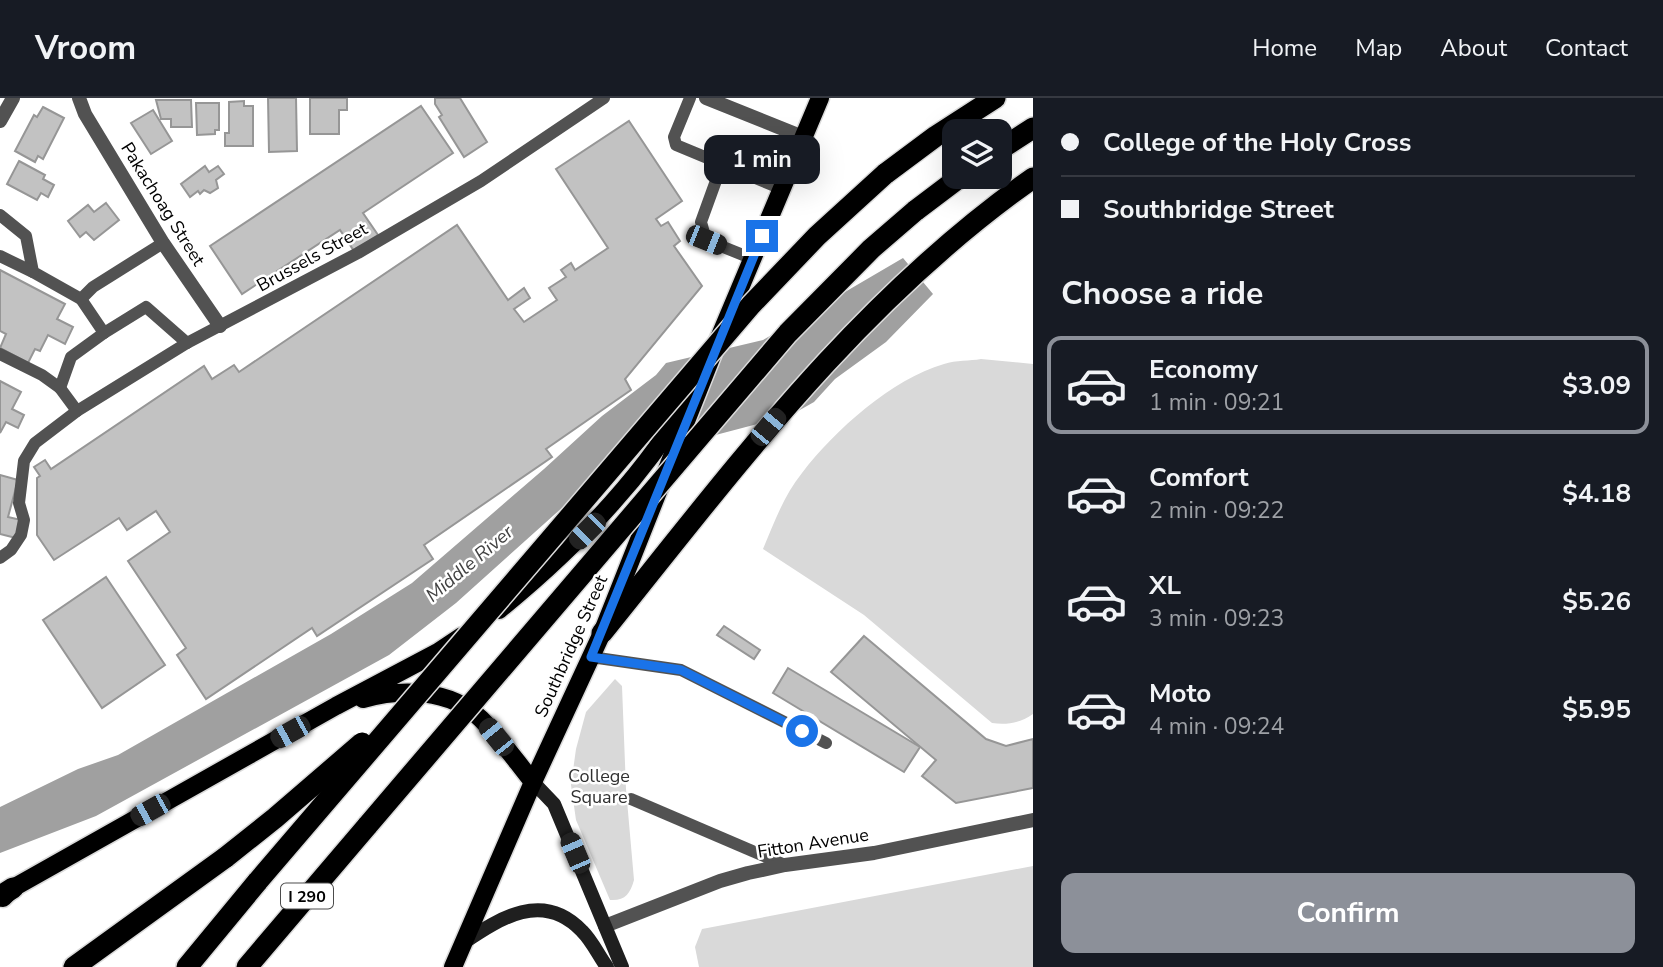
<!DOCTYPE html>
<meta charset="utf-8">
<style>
body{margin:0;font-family:"Nunito Sans",sans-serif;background:#242831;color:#f1f3f6;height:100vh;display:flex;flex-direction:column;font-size:26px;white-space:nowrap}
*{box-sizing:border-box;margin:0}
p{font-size:23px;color:#9ea1a6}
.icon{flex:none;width:38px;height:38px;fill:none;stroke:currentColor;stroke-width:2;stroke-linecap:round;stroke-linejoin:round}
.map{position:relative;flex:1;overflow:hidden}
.side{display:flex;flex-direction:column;background:#171b24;width:630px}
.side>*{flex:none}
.banner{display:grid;align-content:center;height:154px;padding:0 28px;background:#171b24}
.fabs{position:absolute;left:942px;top:21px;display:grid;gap:14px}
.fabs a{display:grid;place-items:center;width:70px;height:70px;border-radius:14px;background:#171b24;box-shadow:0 7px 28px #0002;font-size:35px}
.end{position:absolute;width:32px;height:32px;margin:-16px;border:9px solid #1a73e8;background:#fff;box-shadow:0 0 0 4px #fff}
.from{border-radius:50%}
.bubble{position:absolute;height:49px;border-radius:14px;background:#171b24;box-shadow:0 7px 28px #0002;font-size:23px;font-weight:700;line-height:49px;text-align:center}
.car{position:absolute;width:21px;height:42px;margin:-21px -10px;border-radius:9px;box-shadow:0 0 5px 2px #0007;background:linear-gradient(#222 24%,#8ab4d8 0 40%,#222 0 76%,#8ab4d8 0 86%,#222 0)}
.banner b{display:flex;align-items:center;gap:24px;height:66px;font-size:26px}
.banner b+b{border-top:2px solid #363941}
.banner i{width:18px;height:18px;background:#f1f3f6}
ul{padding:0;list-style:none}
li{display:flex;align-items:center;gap:21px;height:98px;margin:0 14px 10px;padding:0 14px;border:4px solid transparent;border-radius:14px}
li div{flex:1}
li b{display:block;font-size:26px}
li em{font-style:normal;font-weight:700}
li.current{border-color:#8c9099}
li>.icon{width:63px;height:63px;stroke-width:1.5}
h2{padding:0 28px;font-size:32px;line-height:84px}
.action{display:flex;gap:14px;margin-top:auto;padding:14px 28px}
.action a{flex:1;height:80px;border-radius:14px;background:#8c9099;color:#fff;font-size:28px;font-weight:700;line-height:80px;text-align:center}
header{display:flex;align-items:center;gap:42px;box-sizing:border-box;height:98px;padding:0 35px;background:#171b24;border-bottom:2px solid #363941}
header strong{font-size:33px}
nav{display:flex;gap:38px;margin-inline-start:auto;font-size:24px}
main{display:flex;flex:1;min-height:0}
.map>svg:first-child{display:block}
</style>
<header>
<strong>Vroom</strong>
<nav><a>Home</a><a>Map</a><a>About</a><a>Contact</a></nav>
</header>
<main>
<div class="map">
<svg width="1033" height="869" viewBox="0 0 1033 869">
<rect width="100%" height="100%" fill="#fff"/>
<!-- green -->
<g fill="#d9d9d9">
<path d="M981,261L1033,266V616C1020,625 1007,627 992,625L864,517L763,451C774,425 784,397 802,375C835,332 892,281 944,266C956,262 970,263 981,261Z"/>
<path d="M615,581L622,588L626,691L634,782C630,796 625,803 610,802L576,722L571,687L576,651L586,614Z"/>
<polygon points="1033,768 1033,869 699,869 695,849 702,831"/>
</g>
<!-- water -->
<polygon fill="#a0a0a0" points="903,160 933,196 886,244 835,281 814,304 791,317 613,364 456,505 389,557 96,718 0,755 0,709 78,671 118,657 331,536 412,485 544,371 602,318 656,277 666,265 763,242"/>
<!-- building -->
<g fill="#c2c2c2" stroke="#969696" stroke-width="2">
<polygon points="268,0 296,0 297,53 269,54"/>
<polygon points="310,0 347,0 347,12 339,12 339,36 310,36"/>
<polygon points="435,0 460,0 487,44 464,59 439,19 442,17 435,6"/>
<polygon points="156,2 191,2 192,29 171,29 171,21 161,21"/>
<polygon points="244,3 244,8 253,8 253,48 225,48 225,35 229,35 229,4"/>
<polygon points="196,5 219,5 219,32 215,32 215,36 197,37"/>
<polygon points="421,8 453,55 363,115 378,137 354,153 340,132 242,196 210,148"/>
<polygon points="43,9 64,20 43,61 38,58 35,64 15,53 34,17 37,19"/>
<polygon points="153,12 172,43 151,56 131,25"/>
<polygon points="629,23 682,103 656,121 661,128 668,124 680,143 674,148 702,188 625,281 631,292 546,351 552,359 424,447 433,461 317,538 312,530 206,601 177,557 186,550 128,463 170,434 156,413 127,432 119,420 54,462 37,437 37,380 40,378 34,369 45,362 51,371 204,268 212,281 234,267 239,274 457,127 508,202 524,190 530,200 514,211 524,224 557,202 549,190 566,179 561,172 571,165 575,172 608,150 556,71"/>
<polygon points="19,63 45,77 43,81 54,87 48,99 41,95 37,102 7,86"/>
<polygon points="205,68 209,74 218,68 224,76 216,82 218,90 210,95 204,92 200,96 198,93 190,99 181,86"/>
<polygon points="106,105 119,122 94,142 86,134 80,139 68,123 88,107 94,114"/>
<polygon points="0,172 65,206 57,221 73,229 65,246 48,237 40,253 35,251 28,265 0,250 6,236 0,233"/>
<polygon points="0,283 21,294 12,311 24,317 18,330 6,324 0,335"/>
<polygon points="0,377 18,382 8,419 21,422 16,440 0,436"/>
<polygon points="106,479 165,567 102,610 43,522"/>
<polygon points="724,528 760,552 754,561 717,537"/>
<polygon points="864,538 986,641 1006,648 1033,641 1033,690 956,705 922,678 936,662 831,574"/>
<polygon points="788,570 920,649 904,674 773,595"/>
</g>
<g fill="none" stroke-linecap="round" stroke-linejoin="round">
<!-- primary casing -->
<g stroke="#dbdbdb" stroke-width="21">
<g id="primary">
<path d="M499,512C570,454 636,388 684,309"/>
<path d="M363,601C402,590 450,591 481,621C500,640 516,663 533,684"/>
<polyline points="3,800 13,790 336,608 438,554 462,538"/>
<polyline points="453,869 533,684 602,535 719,240 820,0"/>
</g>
</g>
<!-- highway casing -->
<g stroke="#dbdbdb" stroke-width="24">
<g id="highway">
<polyline points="999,52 1033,30"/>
<polyline points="885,76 936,38 995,0"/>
<polyline points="915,113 960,79"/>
<path d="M602,535C735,370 857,204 1033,80"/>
<polyline points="0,798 13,790"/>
<polyline points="74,869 226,759"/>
<polyline points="187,869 258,783"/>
<polyline points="247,869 368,727"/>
</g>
</g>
<!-- lane -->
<g stroke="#525252" stroke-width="12">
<polyline points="690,0 674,39 676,47 782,91"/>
<polyline points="722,66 701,124 706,142 753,161"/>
<polyline points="0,117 26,138 33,174 81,201 104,235"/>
<polyline points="0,158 33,174"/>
<polyline points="81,201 93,189 163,145"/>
<polyline points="0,256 42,277 60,290 77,313"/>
<polyline points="60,290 71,259 104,235 146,209 187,245"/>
<polyline points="0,460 11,452 21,437 24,422 19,405 24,363 35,345 77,313 187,245 358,155 481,83 604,0"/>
<polyline points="591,559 681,572 826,645"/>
<polyline points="631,701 785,767"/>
</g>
<!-- street -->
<g stroke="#525252" stroke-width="14">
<polyline points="79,0 85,16 163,145 220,228"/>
<polyline points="706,0 803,39"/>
<polyline points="0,23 13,0"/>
<polyline points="605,828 720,783 748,775 785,767 874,755 1033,722"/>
</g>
<!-- secondary -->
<g stroke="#1f1f1f" stroke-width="14">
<polyline points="533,684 554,706 622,869"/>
<path d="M463,845C500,820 543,792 582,833C593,844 598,857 607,869"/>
</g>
<!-- primary -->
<use href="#primary" stroke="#000" stroke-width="18"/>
<!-- highway -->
<use href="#highway" stroke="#000" stroke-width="21"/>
<!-- highway-bridge casing -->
<g stroke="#dbdbdb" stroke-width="24" stroke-linecap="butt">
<g id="highway-bridge">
<polyline points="368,727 788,235 871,151 915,113"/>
<polyline points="226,759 275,720 362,645"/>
<polyline points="258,783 751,207 817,138 885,76"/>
</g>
</g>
<!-- highway-bridge -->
<use href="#highway-bridge" stroke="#000" stroke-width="21"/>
</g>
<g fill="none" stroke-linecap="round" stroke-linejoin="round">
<!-- route -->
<polyline stroke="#1a73e8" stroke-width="9" points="762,138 591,559 681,572 802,633"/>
</g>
<g text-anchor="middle" stroke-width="5" stroke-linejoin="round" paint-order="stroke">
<!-- shield labels -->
<rect fill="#fff" stroke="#4c4c4c" stroke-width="2" x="281" y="785.5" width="52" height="25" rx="5"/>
<g font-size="16" font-weight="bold" fill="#000">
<text x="307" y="804">I 290</text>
</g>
<!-- street labels -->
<g font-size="18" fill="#000" stroke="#fff">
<text transform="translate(163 106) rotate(58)" y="6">Pakachoag Street</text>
<text transform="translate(312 159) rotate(-29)" y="6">Brussels Street</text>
<text transform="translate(571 548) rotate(-66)" y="6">Southbridge Street</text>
<text transform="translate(813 745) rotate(-9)" y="6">Fitton Avenue</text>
</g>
<!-- park labels -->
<g font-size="18" fill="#303030" stroke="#fff">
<text x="599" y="684">College<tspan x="599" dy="21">Square</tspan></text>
</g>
<!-- water labels -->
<g font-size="19" font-style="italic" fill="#414141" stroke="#fff">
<text transform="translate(469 465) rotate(-40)" y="7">Middle River</text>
</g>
</g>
</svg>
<div class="fabs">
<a><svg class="icon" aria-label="layers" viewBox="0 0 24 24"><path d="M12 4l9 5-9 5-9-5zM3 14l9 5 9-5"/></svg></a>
</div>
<i class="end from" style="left:802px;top:633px"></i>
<i class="end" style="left:762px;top:138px"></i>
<div class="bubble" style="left:704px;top:37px;width:116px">1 min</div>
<i class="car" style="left:706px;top:142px;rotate:112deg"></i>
<i class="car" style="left:768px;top:329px;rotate:40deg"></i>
<i class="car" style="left:587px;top:433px;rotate:225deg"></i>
<i class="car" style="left:290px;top:634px;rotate:241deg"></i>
<i class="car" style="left:496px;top:639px;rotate:321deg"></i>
<i class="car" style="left:150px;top:712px;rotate:241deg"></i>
<i class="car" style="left:575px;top:755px;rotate:337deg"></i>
</div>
<section class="side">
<div class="banner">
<b><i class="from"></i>College of the Holy Cross</b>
<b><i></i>Southbridge Street</b>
</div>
<h2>Choose a ride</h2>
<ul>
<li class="current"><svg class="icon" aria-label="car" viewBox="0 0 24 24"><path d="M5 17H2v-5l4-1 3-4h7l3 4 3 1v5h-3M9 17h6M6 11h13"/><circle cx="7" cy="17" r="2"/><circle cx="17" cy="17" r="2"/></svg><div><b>Economy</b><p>1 min · 09:21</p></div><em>$3.09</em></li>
<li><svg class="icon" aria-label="car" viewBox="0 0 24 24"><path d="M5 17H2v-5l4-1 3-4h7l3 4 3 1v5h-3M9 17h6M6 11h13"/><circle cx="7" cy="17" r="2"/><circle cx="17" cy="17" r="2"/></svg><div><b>Comfort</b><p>2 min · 09:22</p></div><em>$4.18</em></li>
<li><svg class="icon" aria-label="car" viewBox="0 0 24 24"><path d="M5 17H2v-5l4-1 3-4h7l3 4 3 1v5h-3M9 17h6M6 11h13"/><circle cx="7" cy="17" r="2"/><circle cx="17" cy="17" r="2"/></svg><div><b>XL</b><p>3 min · 09:23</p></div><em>$5.26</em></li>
<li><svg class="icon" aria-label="car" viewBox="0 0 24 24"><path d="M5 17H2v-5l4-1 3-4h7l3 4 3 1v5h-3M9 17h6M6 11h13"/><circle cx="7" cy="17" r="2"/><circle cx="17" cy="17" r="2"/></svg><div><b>Moto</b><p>4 min · 09:24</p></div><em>$5.95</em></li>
</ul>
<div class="action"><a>Confirm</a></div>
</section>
</main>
